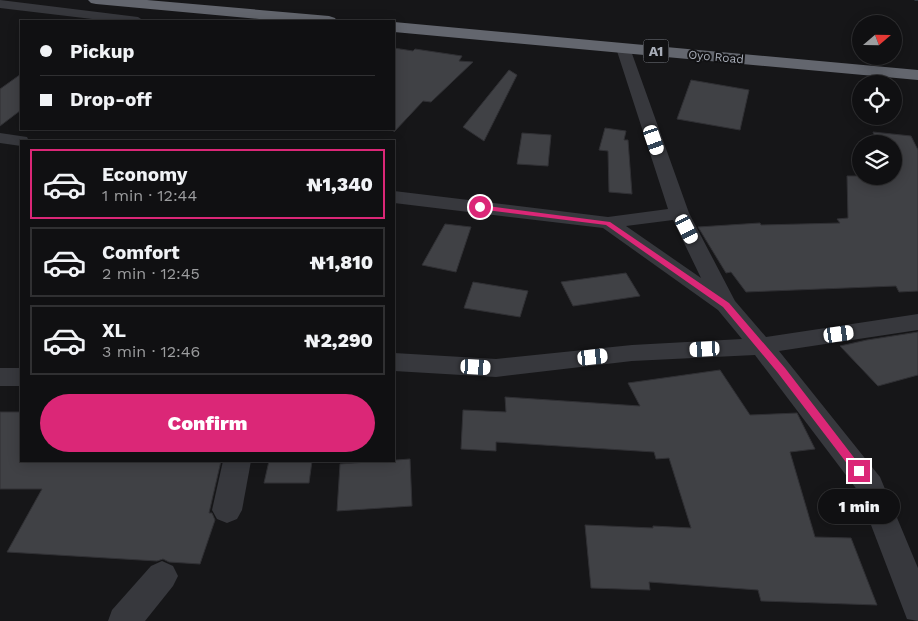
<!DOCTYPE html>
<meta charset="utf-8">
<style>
body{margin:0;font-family:"Work Sans",sans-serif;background:#1e1e20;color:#f1f3f6;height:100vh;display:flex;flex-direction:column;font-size:19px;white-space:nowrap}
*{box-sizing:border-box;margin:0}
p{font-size:16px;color:#9c9d9f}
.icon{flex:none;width:28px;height:28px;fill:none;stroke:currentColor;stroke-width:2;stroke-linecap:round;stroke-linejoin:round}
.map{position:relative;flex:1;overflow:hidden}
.panel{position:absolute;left:20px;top:140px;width:375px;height:322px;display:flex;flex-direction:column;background:#101012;border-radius:0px;box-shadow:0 2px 12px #0003,0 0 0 1px #303032}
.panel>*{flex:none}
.guide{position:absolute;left:20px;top:20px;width:375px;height:110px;border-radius:0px;box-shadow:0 2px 12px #0003,0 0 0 1px #303032;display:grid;align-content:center;height:110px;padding:0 20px;background:#101012}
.needle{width:32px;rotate:70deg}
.controls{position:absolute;left:852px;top:15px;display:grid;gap:10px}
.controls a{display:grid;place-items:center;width:50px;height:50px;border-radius:50%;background:#101012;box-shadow:0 2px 12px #0003,0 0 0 1px #303032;font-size:25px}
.end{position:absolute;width:22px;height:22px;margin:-11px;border:6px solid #db2777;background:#fff;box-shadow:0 0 0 2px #fff}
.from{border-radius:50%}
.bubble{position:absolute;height:35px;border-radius:18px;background:#101012;box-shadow:0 2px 12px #0003,0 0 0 1px #303032;font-size:16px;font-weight:800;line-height:35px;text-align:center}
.car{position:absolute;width:15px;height:30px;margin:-15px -8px;border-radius:6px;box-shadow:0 0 4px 1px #0007;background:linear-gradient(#fff 24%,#345 0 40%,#fff 0 76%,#345 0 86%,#fff 0)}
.guide b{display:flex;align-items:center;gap:18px;height:48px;font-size:19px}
.guide b+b{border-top:1px solid #303032}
.guide i{width:12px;height:12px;background:#f1f3f6}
ul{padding:9px 0 0;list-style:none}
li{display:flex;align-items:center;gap:15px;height:70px;margin:0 10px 8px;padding:0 10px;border:2px solid #303032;border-radius:0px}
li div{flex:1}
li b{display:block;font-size:19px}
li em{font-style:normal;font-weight:800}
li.on{border-color:#db2777}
li>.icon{width:45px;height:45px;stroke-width:1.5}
.cta{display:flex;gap:10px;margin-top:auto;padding:10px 20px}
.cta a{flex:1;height:58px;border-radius:30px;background:#db2777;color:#fff;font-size:20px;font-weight:800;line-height:58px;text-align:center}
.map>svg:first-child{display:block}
</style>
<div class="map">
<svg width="918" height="621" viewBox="0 0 918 621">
<rect width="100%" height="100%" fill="#161618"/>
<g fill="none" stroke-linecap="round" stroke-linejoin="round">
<!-- stream -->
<polygon fill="#2c353c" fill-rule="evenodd" points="914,0 918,0 918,1 915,1"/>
</g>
<!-- building -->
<g fill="#404145" stroke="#303034">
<polygon points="394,48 413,51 415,49 462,56 459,61 473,62 431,102 423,101 394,132"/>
<polygon points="509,70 517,75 484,141 463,127"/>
<polygon points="21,74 21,110 0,126 0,89"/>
<polygon points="691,80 749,90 740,130 677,119"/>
<polygon points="605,128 626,131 624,140 628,140 632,194 609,192 608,151 599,150"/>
<polygon points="873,132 911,136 918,150 918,291 899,292 896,286 746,292 731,272 726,273 698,227 760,223 761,225 840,223 837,219 848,218 847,176 894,176 894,144 878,144"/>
<polygon points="522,133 551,135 548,166 517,164"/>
<polygon points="445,224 471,227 456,272 422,265"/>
<polygon points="626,273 640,296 573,306 561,282"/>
<polygon points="473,282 528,291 520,317 464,308"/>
<polygon points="918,332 918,375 878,386 840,346 867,340"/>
<polygon points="720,370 750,415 797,413 815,449 790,452 815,537 851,538 877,605 761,601 758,590 649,582 650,590 591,588 585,525 653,528 653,526 691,528 669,458 656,459 654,452 496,442 496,451 461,449 463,410 506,412 505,397 640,406 628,383"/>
<polygon points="0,412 21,412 21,461 221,461 209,513 212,513 215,520 200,564 169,562 163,559 157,561 7,552 42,489 0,489"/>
<polygon points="410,459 412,506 337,511 340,464"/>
<polygon points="269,461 312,461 309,483 264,483"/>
</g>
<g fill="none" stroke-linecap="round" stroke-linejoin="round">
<!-- street -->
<g fill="#37383d" fill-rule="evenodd">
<polygon points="0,0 138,17 144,21 109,21 0,8"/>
<path d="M623,44L630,48L689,213L735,301L766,337L918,314V330L779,351L880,477L918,568V621L907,619L858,491L755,355L632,361L496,377L394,371V353L496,359L632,345L742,339L718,310L603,228L394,203V191L608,217L668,209L616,48ZM673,220L701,278L626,226Z"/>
<polygon points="0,133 27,137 29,141 21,141 21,146 0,143"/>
<rect x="0" y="368" width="21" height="18"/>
<polygon points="223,461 251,461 242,510 237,519 227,523 217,519 212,510"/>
<polygon points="162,561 173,566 178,576 173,586 145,621 108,621 112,610 151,566"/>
</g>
<!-- highway -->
<g fill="#63666e" fill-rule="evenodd">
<polygon points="88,0 147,0 329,16 335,18 337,21 280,21 96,4 91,3"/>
<polygon points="394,22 918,70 918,80 394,32"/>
</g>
</g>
<!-- route -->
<polygon fill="#db2777" points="480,205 610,222 729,303 785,368 862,468 862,474 855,474 778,373 723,307 606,225 478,209 478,206"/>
<g text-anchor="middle" stroke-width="4" stroke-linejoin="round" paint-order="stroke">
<!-- far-street labels -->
<g font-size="12" fill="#a8adb8" stroke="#111113">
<text transform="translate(716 57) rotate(5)" y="4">Oyo Road</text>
</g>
<!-- shield labels -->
<rect fill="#111113" stroke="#7b7e86" stroke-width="1" x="643.5" y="39.5" width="25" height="23" rx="4"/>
<g font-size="14" font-weight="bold" fill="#a8adb8">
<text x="656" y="56">A1</text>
</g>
</g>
</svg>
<div class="controls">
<a><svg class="needle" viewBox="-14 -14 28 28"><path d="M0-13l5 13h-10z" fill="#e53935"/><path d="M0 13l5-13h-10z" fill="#9c9d9f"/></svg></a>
<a><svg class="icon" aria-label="locate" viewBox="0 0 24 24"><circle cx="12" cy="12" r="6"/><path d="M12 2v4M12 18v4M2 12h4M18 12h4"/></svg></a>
<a><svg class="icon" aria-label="layers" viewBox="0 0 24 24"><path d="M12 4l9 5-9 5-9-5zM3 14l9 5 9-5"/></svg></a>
</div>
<i class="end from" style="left:480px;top:207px"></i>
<i class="end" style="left:859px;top:471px"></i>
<div class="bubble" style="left:818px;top:489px;width:82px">1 min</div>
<i class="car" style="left:654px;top:140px;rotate:161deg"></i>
<i class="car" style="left:687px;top:229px;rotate:153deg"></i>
<i class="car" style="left:839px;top:334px;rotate:82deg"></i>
<i class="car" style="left:705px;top:349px;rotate:267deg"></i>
<i class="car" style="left:593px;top:357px;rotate:84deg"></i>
<i class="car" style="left:476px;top:367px;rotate:93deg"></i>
<div class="guide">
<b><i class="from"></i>Pickup</b>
<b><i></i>Drop-off</b>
</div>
<section class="panel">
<ul>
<li class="on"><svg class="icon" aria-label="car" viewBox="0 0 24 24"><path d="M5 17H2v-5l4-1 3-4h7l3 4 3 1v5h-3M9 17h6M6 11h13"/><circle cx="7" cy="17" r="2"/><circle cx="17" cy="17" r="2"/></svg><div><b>Economy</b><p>1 min · 12:44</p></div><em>₦1,340</em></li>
<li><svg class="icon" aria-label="car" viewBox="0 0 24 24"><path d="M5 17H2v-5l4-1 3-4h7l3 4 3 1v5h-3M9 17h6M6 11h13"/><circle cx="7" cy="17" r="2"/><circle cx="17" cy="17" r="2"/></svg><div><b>Comfort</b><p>2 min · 12:45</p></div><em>₦1,810</em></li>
<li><svg class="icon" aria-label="car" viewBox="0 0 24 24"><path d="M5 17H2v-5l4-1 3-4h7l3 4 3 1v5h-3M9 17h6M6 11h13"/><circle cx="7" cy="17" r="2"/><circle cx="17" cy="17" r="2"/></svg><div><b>XL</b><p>3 min · 12:46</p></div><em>₦2,290</em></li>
</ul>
<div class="cta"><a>Confirm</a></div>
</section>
</div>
